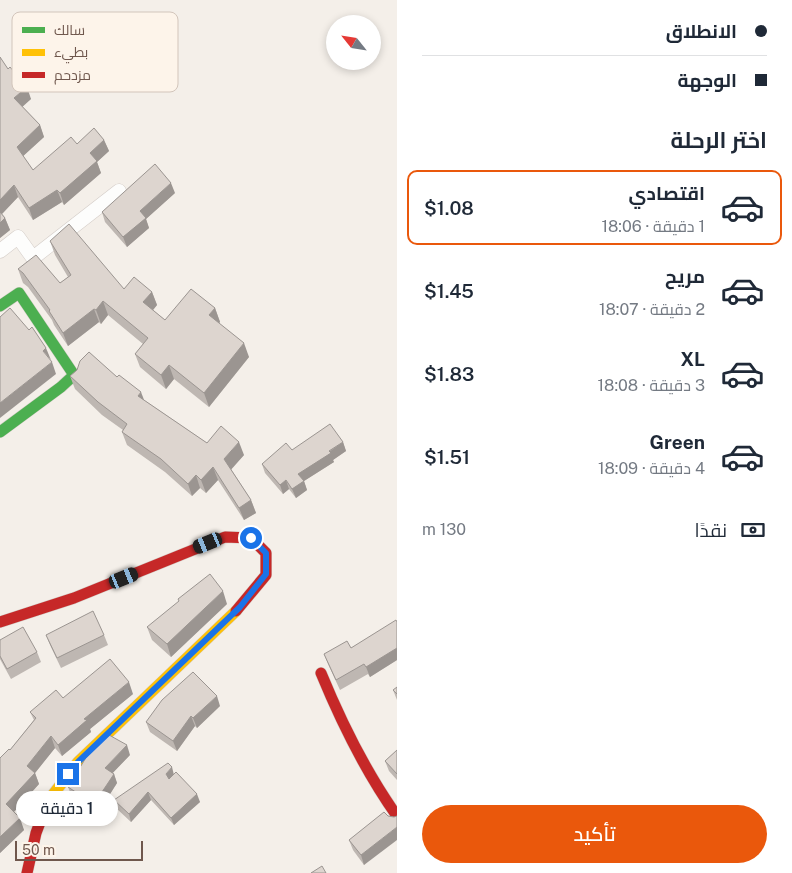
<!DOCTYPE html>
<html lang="ar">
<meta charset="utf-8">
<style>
body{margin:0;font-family:"Public Sans",Cairo,sans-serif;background:#f6f6f7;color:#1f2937;direction:rtl;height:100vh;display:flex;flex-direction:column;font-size:19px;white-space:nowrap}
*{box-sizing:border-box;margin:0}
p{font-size:16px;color:#747a83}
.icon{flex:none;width:28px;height:28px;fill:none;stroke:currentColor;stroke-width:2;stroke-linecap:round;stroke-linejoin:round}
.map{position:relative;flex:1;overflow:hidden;direction:ltr}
.details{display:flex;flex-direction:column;background:#fff;width:395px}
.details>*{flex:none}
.banner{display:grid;align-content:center;height:110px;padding:0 25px;background:#fff}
.needle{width:32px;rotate:300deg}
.buttons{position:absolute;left:326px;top:15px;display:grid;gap:10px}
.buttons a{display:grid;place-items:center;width:55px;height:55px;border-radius:50%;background:#fff;box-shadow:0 2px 8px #0003;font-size:25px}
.scale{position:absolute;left:15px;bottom:12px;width:128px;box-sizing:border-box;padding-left:5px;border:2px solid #6f574d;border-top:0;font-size:14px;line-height:18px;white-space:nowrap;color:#6f574d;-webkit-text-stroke:4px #fdf4ea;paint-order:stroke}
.end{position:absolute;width:22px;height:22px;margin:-11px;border:6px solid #1a73e8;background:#fff;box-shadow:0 0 0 2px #fff}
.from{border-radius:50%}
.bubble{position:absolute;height:35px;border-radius:18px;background:#fff;box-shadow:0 2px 8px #0003;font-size:16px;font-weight:600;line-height:35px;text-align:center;direction:rtl}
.car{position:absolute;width:15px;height:30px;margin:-15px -8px;border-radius:6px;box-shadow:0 0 4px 1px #0007;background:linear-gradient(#222 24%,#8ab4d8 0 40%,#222 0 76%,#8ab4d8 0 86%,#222 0)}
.banner b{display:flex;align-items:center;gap:18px;height:48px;font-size:19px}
.banner b+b{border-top:1px solid #e0e1e3}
.banner i{width:12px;height:12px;background:#1f2937}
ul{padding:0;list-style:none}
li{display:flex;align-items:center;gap:15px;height:75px;margin:0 10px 8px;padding:0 15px;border:2px solid transparent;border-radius:10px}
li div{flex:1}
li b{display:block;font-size:19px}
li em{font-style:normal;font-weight:600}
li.current{border-color:#ea580c}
li>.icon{width:45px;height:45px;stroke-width:1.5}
h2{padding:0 25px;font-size:22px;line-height:60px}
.pay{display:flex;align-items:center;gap:12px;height:55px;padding:0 25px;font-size:19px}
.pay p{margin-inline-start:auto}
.primary-button{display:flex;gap:10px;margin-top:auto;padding:10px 25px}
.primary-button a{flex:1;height:58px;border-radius:30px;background:#ea580c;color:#fff;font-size:20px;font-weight:600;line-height:58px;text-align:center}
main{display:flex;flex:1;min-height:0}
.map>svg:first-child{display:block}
</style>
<main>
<section class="details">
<div class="banner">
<b><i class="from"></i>الانطلاق</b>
<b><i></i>الوجهة</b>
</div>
<h2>اختر الرحلة</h2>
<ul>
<li class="current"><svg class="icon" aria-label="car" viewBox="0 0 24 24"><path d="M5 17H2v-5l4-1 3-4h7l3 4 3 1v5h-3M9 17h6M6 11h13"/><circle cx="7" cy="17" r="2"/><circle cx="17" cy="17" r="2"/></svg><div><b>اقتصادي</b><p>1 دقيقة · 18:06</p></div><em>$1.08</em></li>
<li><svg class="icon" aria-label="car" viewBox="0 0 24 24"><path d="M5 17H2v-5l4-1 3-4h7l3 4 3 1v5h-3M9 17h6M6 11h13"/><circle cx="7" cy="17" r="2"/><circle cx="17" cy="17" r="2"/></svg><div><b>مريح</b><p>2 دقيقة · 18:07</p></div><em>$1.45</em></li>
<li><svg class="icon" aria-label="car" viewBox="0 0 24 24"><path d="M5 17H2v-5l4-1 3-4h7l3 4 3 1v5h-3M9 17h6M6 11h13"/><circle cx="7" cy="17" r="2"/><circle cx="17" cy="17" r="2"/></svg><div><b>XL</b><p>3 دقيقة · 18:08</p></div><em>$1.83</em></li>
<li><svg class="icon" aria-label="car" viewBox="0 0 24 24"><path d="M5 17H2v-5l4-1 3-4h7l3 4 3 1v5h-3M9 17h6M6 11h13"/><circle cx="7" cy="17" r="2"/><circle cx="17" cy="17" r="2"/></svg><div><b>Green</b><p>4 دقيقة · 18:09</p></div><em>$1.51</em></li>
</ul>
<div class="pay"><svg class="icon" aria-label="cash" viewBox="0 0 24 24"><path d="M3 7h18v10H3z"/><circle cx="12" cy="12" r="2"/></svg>نقدًا<p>130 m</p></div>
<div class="primary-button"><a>تأكيد</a></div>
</section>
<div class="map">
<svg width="397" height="873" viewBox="0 0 397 873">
<rect width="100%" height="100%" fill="#f4efe9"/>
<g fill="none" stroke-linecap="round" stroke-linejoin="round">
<!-- street casing -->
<g stroke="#d3ccc7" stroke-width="15">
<polyline id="street" points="0,251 18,237 33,258 119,191"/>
</g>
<!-- fast casing -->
<g stroke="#d3ccc6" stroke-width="12">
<polyline id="fast" points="0,306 19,293 74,375 61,387 0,432"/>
</g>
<!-- slow casing -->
<g stroke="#d3ccc6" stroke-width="12">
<polyline id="slow" points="48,801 78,762 236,611"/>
</g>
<!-- jam casing -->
<g stroke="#d3ccc6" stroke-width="12">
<g id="jam">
<polyline points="0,622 74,598 225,537 251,538 266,553 266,575 236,611"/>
<path d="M321,673C342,724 365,771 397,816"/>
<polyline points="27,873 36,833 48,801"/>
</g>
</g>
<!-- street -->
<use href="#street" stroke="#fdfdfc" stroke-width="14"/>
<!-- fast -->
<use href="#fast" stroke="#4caf50" stroke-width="11"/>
<!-- slow -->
<use href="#slow" stroke="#ffc107" stroke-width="11"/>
<!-- jam -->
<use href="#jam" stroke="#c62828" stroke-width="11"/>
</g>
<!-- wall -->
<g fill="#beb7b2">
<polygon points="0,57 8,69 31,99 22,106 40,125 44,137 23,156 33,170 77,144 104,140 109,151 97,162 101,173 64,205 62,202 33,220 18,197 2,214 5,218 10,230 0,238"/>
<polygon points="175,193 146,219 149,228 127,247 105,222 102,212"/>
<polygon points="50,241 124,289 152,292 157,305 153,310 165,320 215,308 220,322 219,323 249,357 209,407 174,379 166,389 140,367 135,354 143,344 108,315 101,324 99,322 68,346 54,325 52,320 28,287 23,283 18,269 60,283 68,277 55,255"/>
<polygon points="70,376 117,377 144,400 207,443 244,455 231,469 251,500 256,513 244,520 218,480 206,493 200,488 192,496 165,472 127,445 122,432 123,430 102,415 75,389"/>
<polygon points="343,442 346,451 333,460 334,462 304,481 307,490 296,498 289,489 283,494 265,473 262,464 292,450"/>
<polygon points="227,604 171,657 152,640 147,627"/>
<polygon points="397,622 397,660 370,677 368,674 340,690 328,664 324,654 351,648"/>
<polygon points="46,635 104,635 108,645 61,668 50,645"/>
<polygon points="0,640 37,652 41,662 11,679 0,659"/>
<polygon points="397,687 397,700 393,690"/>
<polygon points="133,694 90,729 91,732 62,756 55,748 35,773 39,784 14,812 24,830 0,853 0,758 10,750 34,720 30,712 63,698"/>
<polygon points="220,706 197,728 195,726 177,751 150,732 146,722"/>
<polygon points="397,750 397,780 389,771 385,761"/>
<polygon points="130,755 112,773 114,774 117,783 98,813 72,797 68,787"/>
<polygon points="174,774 200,802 174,825 151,800 131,822 116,808 114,800"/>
<polygon points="388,816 394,817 364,865 353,850 349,840"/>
</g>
<!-- shaded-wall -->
<g fill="#9b9591">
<polygon points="27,87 31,99 19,110 14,98"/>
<polygon points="40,125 44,137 21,158 17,147"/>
<polygon points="104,140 109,151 97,162 101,173 64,205 60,193 90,153"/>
<polygon points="171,183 175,193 146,219 149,228 127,247 123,237 140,211"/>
<polygon points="14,185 18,197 0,216 0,200"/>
<polygon points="57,190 62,202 33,220 29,208"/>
<polygon points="5,218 10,230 0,238 0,223"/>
<polygon points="152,292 157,305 148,316 143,302"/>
<polygon points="103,301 108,315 101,324 96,310"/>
<polygon points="215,308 220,322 214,329 209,315"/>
<polygon points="94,309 99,322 68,346 63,333"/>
<polygon points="244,343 249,357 209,407 204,393"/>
<polygon points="46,348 51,360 43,351"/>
<polygon points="52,362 56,374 0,418 0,403"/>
<polygon points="169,365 174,379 166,389 161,375"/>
<polygon points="141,392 146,405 138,396"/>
<polygon points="239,442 244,455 229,472 224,459"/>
<polygon points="343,442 346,451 333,460 334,462 304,481 307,490 296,498 292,489 298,474"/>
<polygon points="213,467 218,480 206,493 201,480"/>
<polygon points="196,475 200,488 192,496 188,484"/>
<polygon points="286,480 289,489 283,494 280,485"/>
<polygon points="251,500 256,513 244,520 239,508"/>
<polygon points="223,591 227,604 171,657 167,644"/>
<polygon points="397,648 397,660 370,677 366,667"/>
<polygon points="129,682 133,694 90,729 91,732 62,756 58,745 84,719"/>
<polygon points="217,696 220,706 197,728 193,718"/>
<polygon points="191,716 195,726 177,751 173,741"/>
<polygon points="51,736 55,748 35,773 39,784 11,815 6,804 27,766"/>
<polygon points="127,745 130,755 108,778 105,768"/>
<polygon points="172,767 174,775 169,782 166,774"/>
<polygon points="114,774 117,783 98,813 94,804"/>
<polygon points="148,792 151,800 131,822 129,814"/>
<polygon points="197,794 200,802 174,825 171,818"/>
<polygon points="20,818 24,830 0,853 0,837"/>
<polygon points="397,827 397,840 364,865 361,855"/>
</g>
<!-- building -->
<g fill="#ddd5cf" stroke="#9b9591">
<polygon points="0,57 8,69 10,67 27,87 14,98 40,125 17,147 33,170 71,137 77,144 94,128 104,140 90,153 97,161 60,193 57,190 29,208 14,185 0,200"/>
<polygon points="155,164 171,183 140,211 146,218 123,237 102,212"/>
<polygon points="0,212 5,218 0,223"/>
<polygon points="69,224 124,289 134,277 152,292 143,302 165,320 191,289 215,308 209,315 244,343 204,393 169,365 161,375 135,354 148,338 103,301 96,310 94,309 63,333 49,311 50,310 23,273 18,269 36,255 60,283 71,275 50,241"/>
<polygon points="10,308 29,330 32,327 46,348 43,351 52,362 0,403 0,317"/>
<polygon points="89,352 117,377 119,375 141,392 138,396 207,443 221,426 239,442 224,459 251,500 239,508 213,467 201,480 196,475 188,484 161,459 122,432 127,424 98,402 70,376 77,370 80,361"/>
<polygon points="330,424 343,442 329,451 331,453 298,474 304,481 292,489 286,480 280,485 262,464 286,443 292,450"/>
<polygon points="210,574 223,591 167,644 147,627 179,601 178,599"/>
<polygon points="93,611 104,635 57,658 46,635"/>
<polygon points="396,620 397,622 397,648 366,667 364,664 336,680 324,654 347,641 351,648"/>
<polygon points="23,627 37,652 7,669 0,656 0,640"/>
<polygon points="110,659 129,682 84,719 87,720 58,745 51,736 27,766 35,773 6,804 20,818 0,837 0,758 9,749 10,750 36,718 30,712 56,690 63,698"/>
<polygon points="193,672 217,696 193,718 191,716 173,741 146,722 162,700"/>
<polygon points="397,687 397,694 393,690"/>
<polygon points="109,735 127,745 105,768 114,774 94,804 68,787 87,756"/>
<polygon points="397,750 397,774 385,761"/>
<polygon points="168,763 172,767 166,774 169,779 176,772 197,794 171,818 148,792 129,814 114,800"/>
<polygon points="384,812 388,816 394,817 397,816 397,827 361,855 349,840"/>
<polygon points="322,866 326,873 311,873"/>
</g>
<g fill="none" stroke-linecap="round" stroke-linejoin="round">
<!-- route -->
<polyline stroke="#1a73e8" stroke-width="6" points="68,774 78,762 240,607 266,574 266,553 251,538"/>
</g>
<!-- legend -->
<rect x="12" y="12" width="166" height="80" rx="8" fill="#fdf4ea" stroke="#d2c5bb" stroke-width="1"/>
<rect x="22" y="27" width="23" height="6" fill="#4caf50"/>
<rect x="22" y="49" width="23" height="7" fill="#ffc107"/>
<rect x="22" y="72" width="23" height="6" fill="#c62828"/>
<g font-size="14" fill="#6f574d">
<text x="54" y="35">سالك</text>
<text x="54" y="57">بطيء</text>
<text x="54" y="80">مزدحم</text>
</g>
</svg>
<div class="buttons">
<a><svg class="needle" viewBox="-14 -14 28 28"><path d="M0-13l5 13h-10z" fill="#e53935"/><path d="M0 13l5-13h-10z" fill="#747a83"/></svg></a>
</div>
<div class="scale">50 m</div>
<i class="end from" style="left:251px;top:538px"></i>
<i class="end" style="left:68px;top:774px"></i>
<div class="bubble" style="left:16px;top:791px;width:102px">1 دقيقة</div>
<i class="car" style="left:208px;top:543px;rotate:248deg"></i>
<i class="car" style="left:124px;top:578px;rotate:68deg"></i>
</div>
</main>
